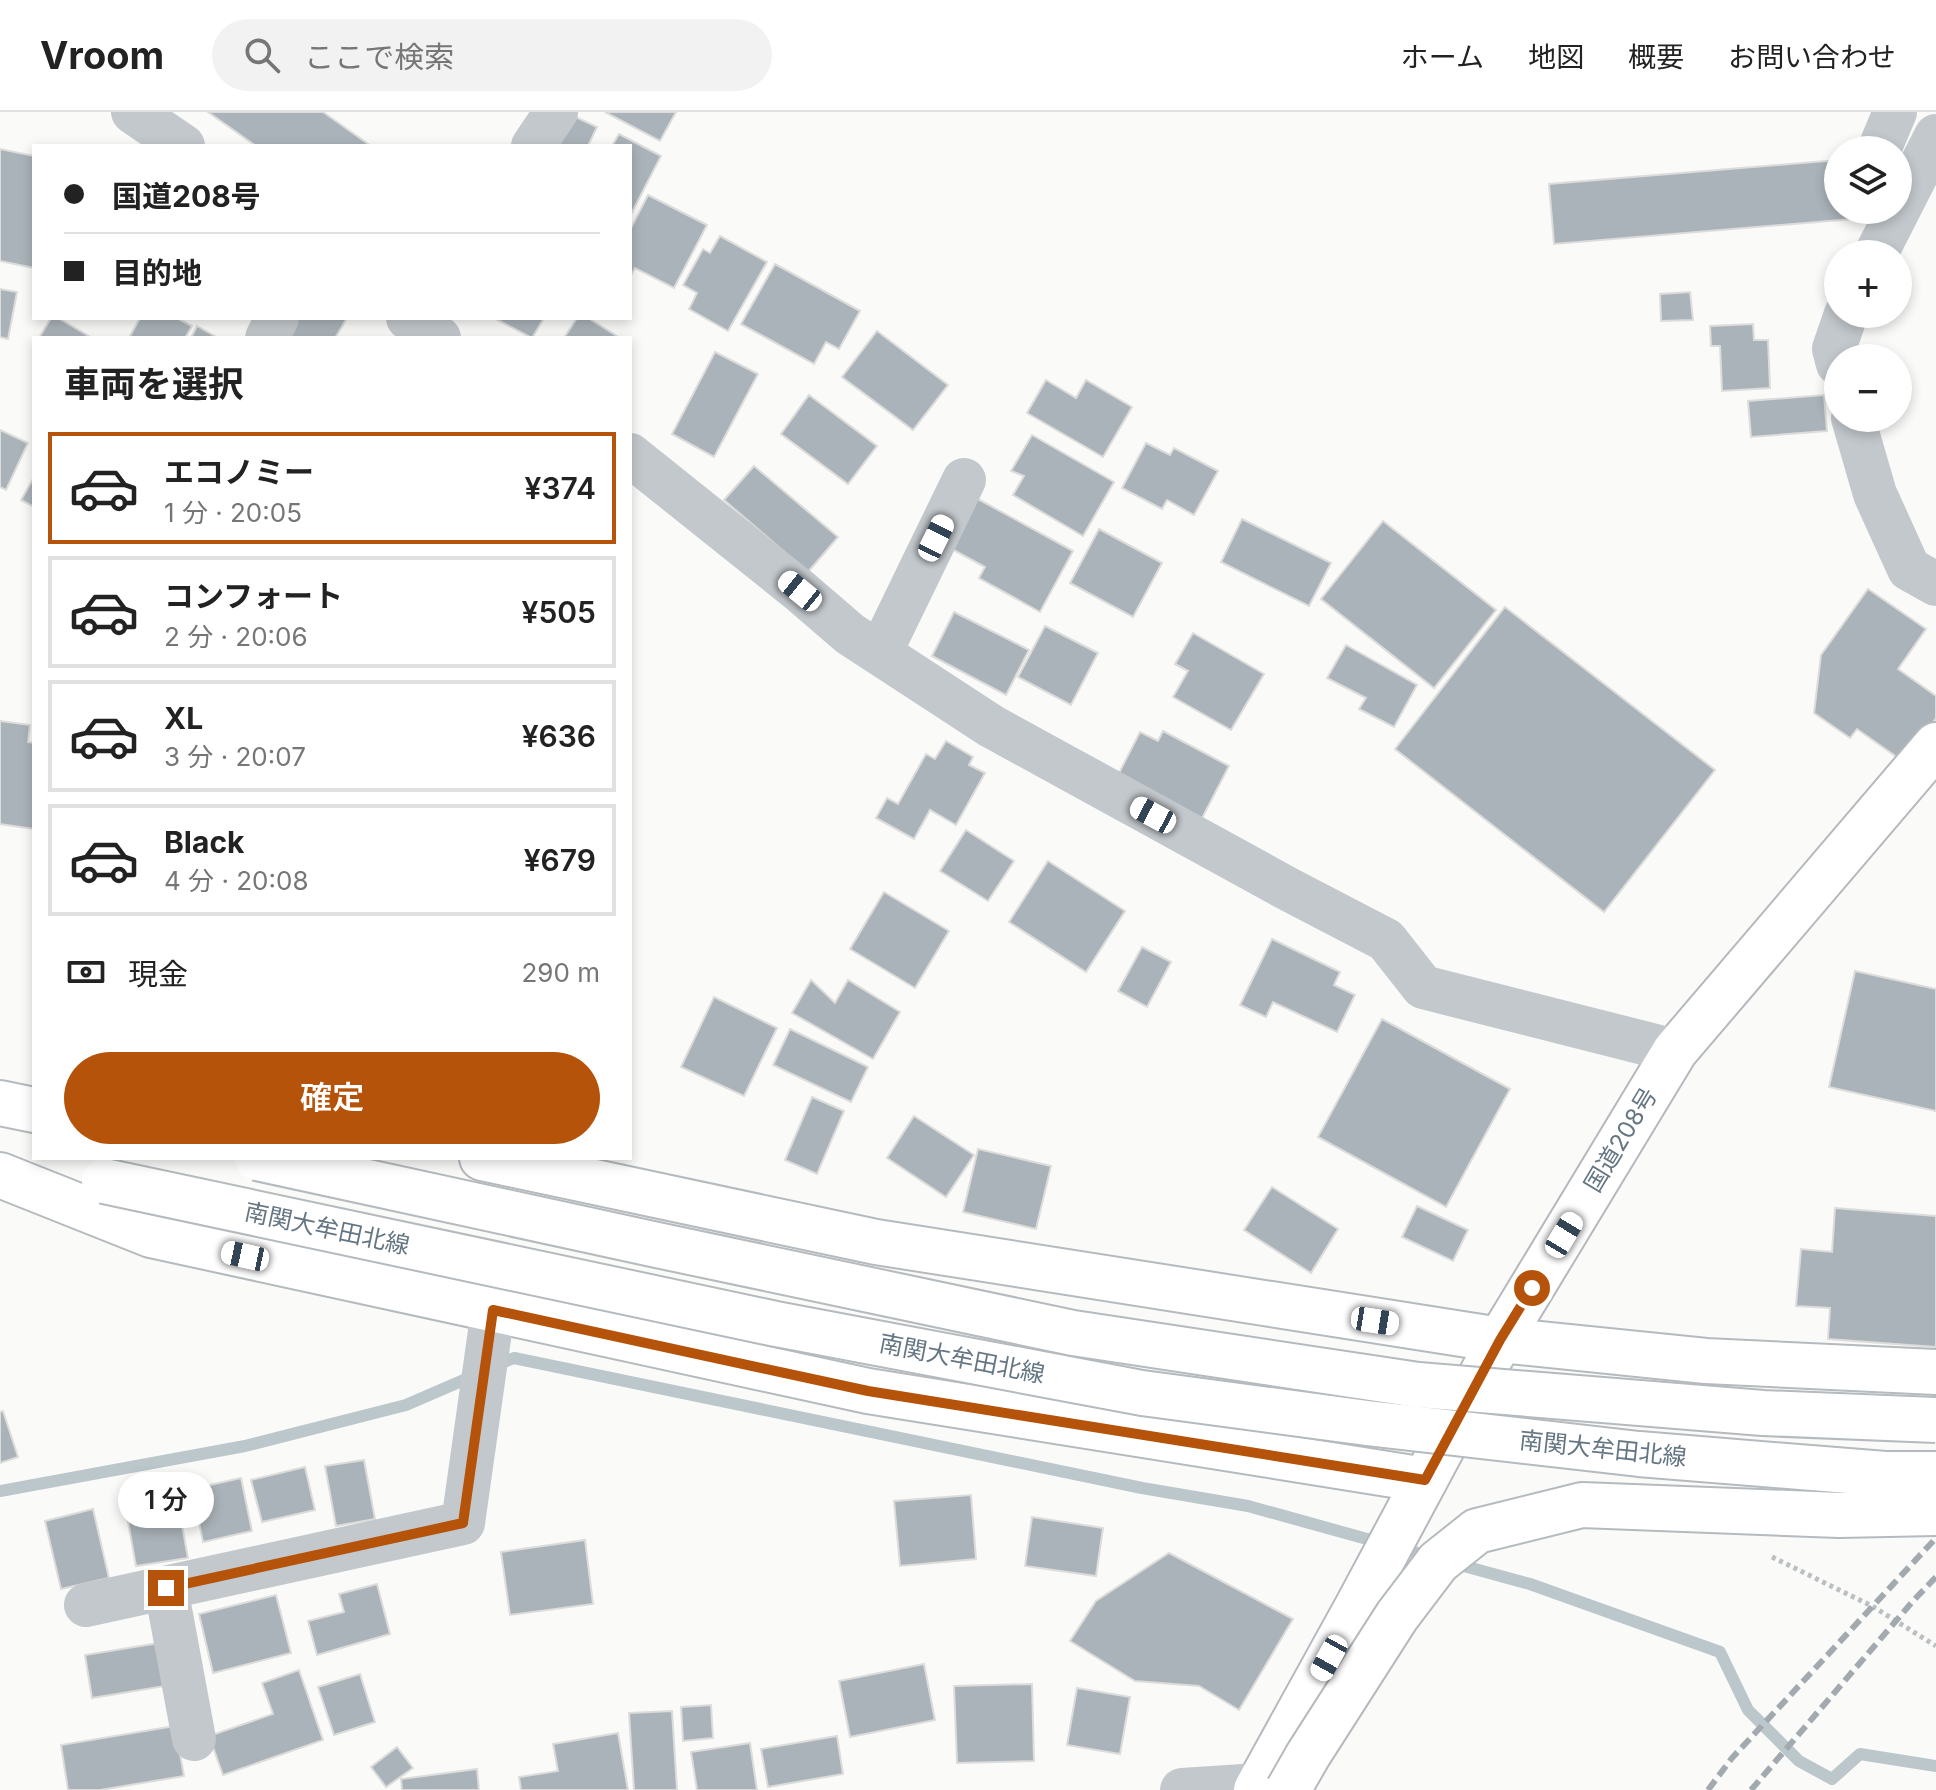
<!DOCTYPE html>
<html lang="ja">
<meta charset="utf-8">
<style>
body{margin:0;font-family:Inter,"Noto Sans JP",sans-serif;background:#f2f2f2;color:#222;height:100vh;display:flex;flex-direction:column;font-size:30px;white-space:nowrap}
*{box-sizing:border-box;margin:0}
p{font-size:26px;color:#767676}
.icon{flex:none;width:44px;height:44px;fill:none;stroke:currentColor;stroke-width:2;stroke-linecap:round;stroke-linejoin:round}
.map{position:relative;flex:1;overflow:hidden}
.details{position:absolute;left:32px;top:224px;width:600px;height:824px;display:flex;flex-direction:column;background:#fff;border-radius:0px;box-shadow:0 4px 12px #0003}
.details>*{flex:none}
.guide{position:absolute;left:32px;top:32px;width:600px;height:176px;border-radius:0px;box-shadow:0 4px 12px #0003;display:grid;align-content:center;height:176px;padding:0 32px;background:#fff}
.tools{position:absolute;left:1824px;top:24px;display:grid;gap:16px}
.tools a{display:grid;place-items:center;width:88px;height:88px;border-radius:50%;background:#fff;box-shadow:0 4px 12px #0003;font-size:40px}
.end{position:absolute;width:36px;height:36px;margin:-18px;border:10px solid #b45309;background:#fff;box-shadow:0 0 0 4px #fff}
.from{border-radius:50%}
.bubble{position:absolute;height:56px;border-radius:28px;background:#fff;box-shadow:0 4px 12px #0003;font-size:26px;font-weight:600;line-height:56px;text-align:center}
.car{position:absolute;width:24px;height:48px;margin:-24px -12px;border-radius:10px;box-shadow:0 0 6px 2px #0007;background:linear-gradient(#fff 24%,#345 0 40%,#fff 0 76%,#345 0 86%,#fff 0)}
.guide b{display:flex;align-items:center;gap:28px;height:76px;font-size:30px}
.guide b+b{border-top:2px solid #e0e0e0}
.guide i{width:20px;height:20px;background:#222}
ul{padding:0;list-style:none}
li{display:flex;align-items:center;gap:24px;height:112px;margin:0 16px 12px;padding:0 16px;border:4px solid #e0e0e0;border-radius:0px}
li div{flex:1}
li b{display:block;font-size:30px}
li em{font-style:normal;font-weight:600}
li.on{border-color:#b45309}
li>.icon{width:72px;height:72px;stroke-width:1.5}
h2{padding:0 32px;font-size:36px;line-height:96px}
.pay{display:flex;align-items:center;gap:20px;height:88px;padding:0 32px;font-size:30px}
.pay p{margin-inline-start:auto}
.cta{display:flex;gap:16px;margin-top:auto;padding:16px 32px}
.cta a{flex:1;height:92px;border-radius:48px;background:#b45309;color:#fff;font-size:32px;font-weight:600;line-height:92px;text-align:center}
header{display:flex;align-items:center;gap:48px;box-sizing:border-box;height:112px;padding:0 40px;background:#fff;border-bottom:2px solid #e0e0e0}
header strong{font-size:38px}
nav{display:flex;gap:44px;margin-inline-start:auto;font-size:28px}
.search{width:560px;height:72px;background:#f2f2f2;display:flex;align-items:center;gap:20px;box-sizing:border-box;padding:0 28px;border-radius:44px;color:#767676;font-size:30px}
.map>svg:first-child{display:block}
</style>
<header>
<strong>Vroom</strong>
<div class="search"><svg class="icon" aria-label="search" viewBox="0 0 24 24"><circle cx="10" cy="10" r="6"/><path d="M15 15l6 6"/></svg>ここで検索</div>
<nav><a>ホーム</a><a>地図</a><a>概要</a><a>お問い合わせ</a></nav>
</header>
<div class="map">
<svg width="1936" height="1678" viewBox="0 0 1936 1678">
<rect width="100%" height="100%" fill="#fafaf8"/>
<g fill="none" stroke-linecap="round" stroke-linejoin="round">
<!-- stream -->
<g stroke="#bbc7cb" stroke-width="12">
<polyline points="494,1254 514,1246 1142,1376 1248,1394 1432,1445"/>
<polyline points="0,1379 245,1334 406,1293 473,1264"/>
<polyline points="1453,1451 1530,1472 1720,1540 1748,1598 1799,1649 1832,1667 1860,1642 1936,1654"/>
</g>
</g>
<!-- building -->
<g fill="#aab3b9" stroke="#dcdcda" stroke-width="2">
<polygon points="208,0 323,0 371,34 256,34"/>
<polygon points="565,0 597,15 588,34 532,34"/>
<polygon points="605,0 676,0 660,29"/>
<polygon points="619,22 661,44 630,104 630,34 612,34"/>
<polygon points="0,37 34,44 34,156 0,149"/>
<polygon points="1838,48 1838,98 1852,98 1853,107 1554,132 1549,72"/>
<polygon points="648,83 707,113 674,176 635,156 630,165 630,118"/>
<polygon points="720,124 767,150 728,219 689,197 697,181 683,173 703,137 710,141"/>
<polygon points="775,152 860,199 839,237 826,230 814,252 741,212"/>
<polygon points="0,177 17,180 8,227 0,225"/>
<polygon points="1690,180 1693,208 1661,209 1660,182"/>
<polygon points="51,206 58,206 92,226 39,226"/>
<polygon points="140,206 177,206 192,214 185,226 129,226"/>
<polygon points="290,206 347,206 335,226 278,226"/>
<polygon points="494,206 544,206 532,226"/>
<polygon points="577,206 588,206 620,226 564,226"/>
<polygon points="1753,212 1754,228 1768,228 1770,276 1722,279 1720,234 1711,234 1710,214"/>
<polygon points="197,214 218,226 191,226"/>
<polygon points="877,219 948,273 913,318 842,265"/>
<polygon points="715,240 758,262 714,345 672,322"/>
<polygon points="1046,268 1076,286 1086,268 1132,295 1103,345 1027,301"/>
<polygon points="809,283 877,334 848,372 781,322"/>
<polygon points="1824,283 1827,319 1751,325 1748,289"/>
<polygon points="0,318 28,331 6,378 0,375"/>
<polygon points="1032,323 1114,370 1083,424 1013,383 1024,364 1011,359"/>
<polygon points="1146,331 1170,343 1174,336 1218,359 1194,403 1167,388 1162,397 1122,376"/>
<polygon points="754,354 838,425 808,460 724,388"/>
<polygon points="34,365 34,395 21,388"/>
<polygon points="976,386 1073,439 1040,500 979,466 985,455 950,436"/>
<polygon points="1242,407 1331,451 1309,494 1221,450"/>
<polygon points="1383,409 1496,498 1434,576 1321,487"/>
<polygon points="1099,417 1162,451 1133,505 1070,471"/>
<polygon points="1868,477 1926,517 1898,557 1936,584 1936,606 1904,650 1857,617 1850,626 1814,601 1821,543"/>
<polygon points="1505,495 1715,658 1604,800 1395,637"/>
<polygon points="954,500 1029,538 1006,583 932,544"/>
<polygon points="1045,514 1098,541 1071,593 1018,565"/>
<polygon points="1193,521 1264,562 1231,618 1173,585 1188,559 1175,552"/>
<polygon points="1346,533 1417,573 1394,615 1359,597 1366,586 1327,566"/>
<polygon points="0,609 30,613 28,630 34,631 34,717 0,712"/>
<polygon points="1163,619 1229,654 1200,710 1116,667 1140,620 1158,629"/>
<polygon points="946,629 973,645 969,653 985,661 956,713 930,698 914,727 876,706 887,686 898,692 926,642 935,647"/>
<polygon points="966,718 1014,749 988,789 940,759"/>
<polygon points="1048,749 1125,799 1086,860 1009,810"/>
<polygon points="884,780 949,819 915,876 850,837"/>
<polygon points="1272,827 1340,860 1334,873 1355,883 1337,920 1273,890 1266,905 1240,893"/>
<polygon points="1142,835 1171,850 1147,895 1118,879"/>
<polygon points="1855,859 1936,877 1936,999 1829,975"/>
<polygon points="811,868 835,891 848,868 900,900 873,947 792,901"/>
<polygon points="714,885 777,916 744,984 681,955"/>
<polygon points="1382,907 1510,977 1446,1095 1318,1025"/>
<polygon points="790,917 868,955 851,990 773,953"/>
<polygon points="812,985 844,999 817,1062 785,1048"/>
<polygon points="914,1004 974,1043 946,1085 887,1046"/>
<polygon points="978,1037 1051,1054 1036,1117 963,1100"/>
<polygon points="1272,1075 1338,1117 1311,1161 1244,1118"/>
<polygon points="1417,1094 1468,1118 1453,1149 1402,1125"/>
<polygon points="1835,1096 1936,1104 1936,1235 1828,1227 1830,1196 1796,1194 1801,1137 1832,1140"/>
<polygon points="3,1299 18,1345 0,1351 0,1300"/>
<polygon points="364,1348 375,1407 336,1414 325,1354"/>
<polygon points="305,1355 315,1398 262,1410 251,1368"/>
<polygon points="241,1366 252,1419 203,1430 192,1377"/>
<polygon points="971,1383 976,1447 900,1454 894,1389"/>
<polygon points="178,1391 188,1446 136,1454 126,1399"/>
<polygon points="93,1397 109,1466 61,1477 45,1409"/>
<polygon points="1032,1405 1103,1416 1096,1464 1025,1454"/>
<polygon points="585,1428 593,1492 510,1503 501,1440"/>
<polygon points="1169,1441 1293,1507 1239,1598 1199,1574 1135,1569 1070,1529 1096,1489"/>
<polygon points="377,1472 390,1522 317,1543 308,1509 344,1500 339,1482"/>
<polygon points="276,1483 291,1541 213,1561 199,1502"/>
<polygon points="159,1531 165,1574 92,1586 85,1543"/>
<polygon points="924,1552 935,1608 850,1625 839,1569"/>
<polygon points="299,1558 323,1628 223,1663 209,1624 273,1602 262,1571"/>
<polygon points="360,1562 375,1610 334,1623 318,1575"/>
<polygon points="1032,1572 1034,1649 957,1651 954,1574"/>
<polygon points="1077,1576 1130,1585 1120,1642 1067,1633"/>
<polygon points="711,1593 713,1626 683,1629 681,1595"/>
<polygon points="672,1599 677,1678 634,1678 629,1601"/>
<polygon points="175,1614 184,1664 100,1678 68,1678 61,1633"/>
<polygon points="618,1621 628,1678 521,1678 519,1665 558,1659 553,1632"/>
<polygon points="837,1624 843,1662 768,1675 761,1637"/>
<polygon points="750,1631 757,1678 697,1678 691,1640"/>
<polygon points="397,1635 413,1656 386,1675 371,1655"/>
<polygon points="477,1657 479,1678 402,1678 401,1667"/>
</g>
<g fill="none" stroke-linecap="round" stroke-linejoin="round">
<!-- major casing -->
<g stroke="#b5babe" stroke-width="48">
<g id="major">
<polyline points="0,991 34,998"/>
<polyline points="482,1046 876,1130 1500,1228 1706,1249 1936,1260"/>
<polyline points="0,1063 151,1123 868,1279 1425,1368"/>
</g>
</g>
<!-- highway casing -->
<g stroke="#b4b9bd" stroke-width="48">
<polyline id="highway" points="1256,1678 1357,1495 1500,1228 1675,939 1936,633"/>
</g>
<!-- path -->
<polyline stroke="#bbbfc2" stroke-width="5" stroke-dasharray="4 4" stroke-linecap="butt" points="1772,1445 1872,1494 1936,1534"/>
<!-- minor -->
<g stroke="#c3c8cc" stroke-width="44">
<polyline points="133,0 183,34"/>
<polyline points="533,34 556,0"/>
<polyline points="1879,38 1895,0"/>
<polyline points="1876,142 1936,24"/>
<polyline points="408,206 439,226"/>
<polyline points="267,226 277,206"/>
<polyline points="1838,252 1834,237 1846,202"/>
<polyline points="1853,306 1875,382 1909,457 1936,472"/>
<polyline points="630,343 800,479 850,522 991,614 1288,777 1386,828 1423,875 1675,939"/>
<polyline points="880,541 964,368"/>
<polyline points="166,1476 194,1627"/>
<polyline points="86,1493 463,1411 493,1198"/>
<polyline points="1182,1678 1259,1673"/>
</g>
<!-- major -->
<use href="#major" stroke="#fff" stroke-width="44"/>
<!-- highway -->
<use href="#highway" stroke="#fff" stroke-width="44"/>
<!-- rail -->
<g stroke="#a2aab0" stroke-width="6" stroke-dasharray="12 6" stroke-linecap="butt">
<polyline points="1708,1678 1732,1646 1936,1426"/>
<polyline points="1751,1678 1913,1489 1936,1465"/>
</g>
<!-- major-bridge casing -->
<g stroke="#b5babe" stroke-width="48" stroke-linecap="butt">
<g id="major-bridge">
<polyline points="257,1046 657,1133 1073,1221 1418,1273 1763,1301 1936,1308"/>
<polyline points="104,1069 776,1212 1142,1281 1367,1311 1639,1342 1885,1362 1936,1362"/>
<polyline points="1288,1678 1308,1643 1397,1504 1438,1450 1477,1419 1582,1393 1839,1403 1936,1401"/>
</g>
</g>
<!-- major-bridge -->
<use href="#major-bridge" stroke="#fff" stroke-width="44"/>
</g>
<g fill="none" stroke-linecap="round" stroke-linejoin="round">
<!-- route -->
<polyline stroke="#b45309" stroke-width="10" points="166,1476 463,1411 493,1198 868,1279 1425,1368 1500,1228 1532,1176"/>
</g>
<g text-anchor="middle" stroke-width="8" stroke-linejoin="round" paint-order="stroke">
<!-- street labels -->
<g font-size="24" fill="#657683" stroke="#fff">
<text transform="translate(1621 1028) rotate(-59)" y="8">国道208号</text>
<text transform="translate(327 1117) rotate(12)" y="8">南関大牟田北線</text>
<text transform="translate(962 1247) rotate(11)" y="8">南関大牟田北線</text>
<text transform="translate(1603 1337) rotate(6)" y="8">南関大牟田北線</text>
</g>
</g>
</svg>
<div class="tools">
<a><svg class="icon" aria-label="layers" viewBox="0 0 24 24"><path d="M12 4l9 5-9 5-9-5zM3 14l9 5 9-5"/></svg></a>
<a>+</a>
<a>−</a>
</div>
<i class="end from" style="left:1532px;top:1176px"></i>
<i class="end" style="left:166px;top:1476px"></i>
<div class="bubble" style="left:118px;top:1360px;width:96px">1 分</div>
<i class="car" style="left:936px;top:426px;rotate:26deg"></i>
<i class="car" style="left:800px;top:479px;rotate:309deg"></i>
<i class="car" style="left:1153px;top:703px;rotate:298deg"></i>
<i class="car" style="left:1564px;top:1123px;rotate:31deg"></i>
<i class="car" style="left:245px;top:1144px;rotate:282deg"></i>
<i class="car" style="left:1375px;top:1209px;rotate:99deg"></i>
<i class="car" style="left:1329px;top:1546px;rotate:209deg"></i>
<div class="guide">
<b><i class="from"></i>国道208号</b>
<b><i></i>目的地</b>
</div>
<section class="details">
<h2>車両を選択</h2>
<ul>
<li class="on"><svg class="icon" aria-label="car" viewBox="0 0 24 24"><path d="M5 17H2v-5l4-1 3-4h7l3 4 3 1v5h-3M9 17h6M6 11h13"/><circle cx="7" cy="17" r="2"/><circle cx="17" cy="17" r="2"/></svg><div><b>エコノミー</b><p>1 分 · 20:05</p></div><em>¥374</em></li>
<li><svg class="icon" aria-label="car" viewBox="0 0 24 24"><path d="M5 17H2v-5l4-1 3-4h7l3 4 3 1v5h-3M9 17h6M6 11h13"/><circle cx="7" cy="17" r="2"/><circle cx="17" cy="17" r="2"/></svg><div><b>コンフォート</b><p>2 分 · 20:06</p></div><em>¥505</em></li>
<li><svg class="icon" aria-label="car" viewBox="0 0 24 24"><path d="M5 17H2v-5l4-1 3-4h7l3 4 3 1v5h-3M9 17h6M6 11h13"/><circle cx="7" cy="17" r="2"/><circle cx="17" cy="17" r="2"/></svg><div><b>XL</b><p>3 分 · 20:07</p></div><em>¥636</em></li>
<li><svg class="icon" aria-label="car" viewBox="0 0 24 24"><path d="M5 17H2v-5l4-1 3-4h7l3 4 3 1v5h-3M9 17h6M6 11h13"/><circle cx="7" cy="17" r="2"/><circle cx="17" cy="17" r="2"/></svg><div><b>Black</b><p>4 分 · 20:08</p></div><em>¥679</em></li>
</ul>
<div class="pay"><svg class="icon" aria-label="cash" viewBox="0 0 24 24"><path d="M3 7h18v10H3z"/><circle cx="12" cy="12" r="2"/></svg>現金<p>290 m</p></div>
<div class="cta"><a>確定</a></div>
</section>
</div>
